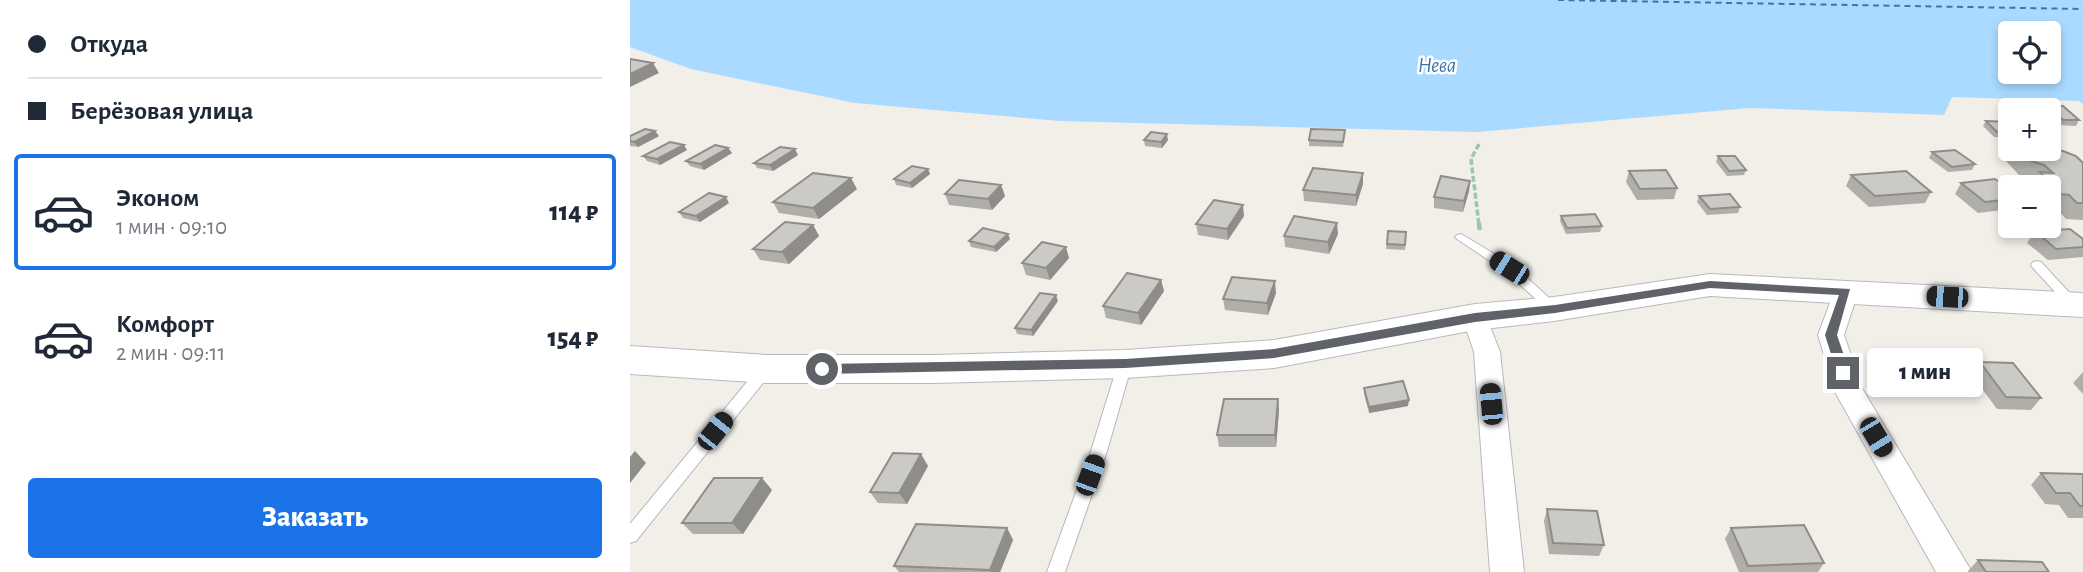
<!DOCTYPE html>
<html lang="ru">
<meta charset="utf-8">
<style>
body{margin:0;font-family:"Alegreya Sans",sans-serif;background:#f6f6f7;color:#1f2937;height:100vh;display:flex;flex-direction:column;font-size:26px;white-space:nowrap}
*{box-sizing:border-box;margin:0}
p{font-size:23px;color:#747a83}
.icon{flex:none;width:38px;height:38px;fill:none;stroke:currentColor;stroke-width:2;stroke-linecap:round;stroke-linejoin:round}
.map{position:relative;flex:1;overflow:hidden}
.sheet{display:flex;flex-direction:column;background:#fff;width:630px}
.sheet>*{flex:none}
.guide{display:grid;align-content:center;height:154px;padding:0 28px;background:#fff}
.controls{position:absolute;left:1368px;top:21px;display:grid;gap:14px}
.controls a{display:grid;place-items:center;width:63px;height:63px;border-radius:7px;background:#fff;box-shadow:0 4px 10px #0003;font-size:35px}
.end{position:absolute;width:32px;height:32px;margin:-16px;border:9px solid #5f6368;background:#fff;box-shadow:0 0 0 4px #fff}
.from{border-radius:50%}
.bubble{position:absolute;height:49px;border-radius:7px;background:#fff;box-shadow:0 4px 10px #0003;font-size:23px;font-weight:800;line-height:49px;text-align:center}
.car{position:absolute;width:21px;height:42px;margin:-21px -10px;border-radius:9px;box-shadow:0 0 5px 2px #0007;background:linear-gradient(#222 24%,#8ab4d8 0 40%,#222 0 76%,#8ab4d8 0 86%,#222 0)}
.guide b{display:flex;align-items:center;gap:24px;height:66px;font-size:26px}
.guide b+b{border-top:2px solid #e0e1e3}
.guide i{width:18px;height:18px;background:#1f2937}
ul{padding:0;list-style:none}
li{display:flex;align-items:center;gap:21px;height:116px;margin:0 14px 10px;padding:0 14px;border:4px solid transparent;border-radius:7px}
li div{flex:1}
li b{display:block;font-size:26px}
li em{font-style:normal;font-weight:800}
li.active{border-color:#1a73e8}
li>.icon{width:63px;height:63px;stroke-width:1.5}
.cta{display:flex;gap:14px;margin-top:auto;padding:14px 28px}
.cta a{flex:1;height:80px;border-radius:7px;background:#1a73e8;color:#fff;font-size:28px;font-weight:800;line-height:80px;text-align:center}
main{display:flex;flex:1;min-height:0}
.map>svg:first-child{display:block}
</style>
<main>
<section class="sheet">
<div class="guide">
<b><i class="from"></i>Откуда</b>
<b><i></i>Берёзовая улица</b>
</div>
<ul>
<li class="active"><svg class="icon" aria-label="car" viewBox="0 0 24 24"><path d="M5 17H2v-5l4-1 3-4h7l3 4 3 1v5h-3M9 17h6M6 11h13"/><circle cx="7" cy="17" r="2"/><circle cx="17" cy="17" r="2"/></svg><div><b>Эконом</b><p>1 мин · 09:10</p></div><em>114 ₽</em></li>
<li><svg class="icon" aria-label="car" viewBox="0 0 24 24"><path d="M5 17H2v-5l4-1 3-4h7l3 4 3 1v5h-3M9 17h6M6 11h13"/><circle cx="7" cy="17" r="2"/><circle cx="17" cy="17" r="2"/></svg><div><b>Комфорт</b><p>2 мин · 09:11</p></div><em>154 ₽</em></li>
</ul>
<div class="cta"><a>Заказать</a></div>
</section>
<div class="map">
<svg width="1453" height="572" viewBox="0 0 1453 572">
<rect width="100%" height="100%" fill="#f1efe8"/>
<!-- water -->
<path fill="#aadaff" fill-rule="evenodd" d="M0,0H1453V104L1449,101L1322,97L1314,115L1120,108L847,132L430,121L225,103L61,69L0,47ZM1381,33H1419V72H1381Z"/>
<g fill="none" stroke-linecap="round" stroke-linejoin="round">
<!-- ferry -->
<polyline stroke="#4174aa" stroke-width="2" stroke-dasharray="6 4.5" stroke-linecap="butt" points="928,0 1453,9"/>
<!-- lane casing -->
<g stroke="#b5b8bc" stroke-width="2">
<g id="lane">
<polygon points="831,234 883,265 928,306 930,309 928,312 920,312 875,271 827,239 825,237 827,235"/>
<polygon points="1407,261 1411,262 1447,301 1449,304 1447,307 1439,307 1403,268 1401,265 1403,262"/>
<polygon points="495,359 500,360 502,364 477,451 435,572 417,572 461,451 488,364 490,360"/>
<polygon points="136,364 141,365 143,369 141,373 6,541 0,543 0,524 131,365"/>
</g>
</g>
<!-- street casing -->
<g stroke="#b5b8bc" stroke-width="2">
<g id="street">
<polygon points="1216,284 1225,286 1228,292 1214,335 1233,390 1342,572 1306,572 1205,392 1188,335 1204,292 1207,286"/>
<polygon points="845,308 854,311 870,352 894,572 860,572 844,352 832,317 836,311"/>
</g>
</g>
<!-- secondary casing -->
<g stroke="#b6babf" stroke-width="2">
<polygon id="secondary" points="1080,274 1453,293 1453,317 1080,296 924,321 845,330 644,368 495,378 303,383 136,383 0,374 0,346 136,355 303,355 495,350 644,340 845,304 924,297"/>
</g>
<!-- path-far1 -->
<polyline stroke="#9cc7a9" stroke-width="3.5" stroke-dasharray="6 2.5" stroke-linecap="butt" points="849,144 841,159 849,225"/>
<!-- path -->
<polyline stroke="#9cc7a9" stroke-width="4.5" stroke-dasharray="7 3.5" stroke-linecap="butt" points="849,223 850,233"/>
<!-- lane -->
<use href="#lane" fill="#fff" fill-rule="evenodd"/>
<!-- street -->
<use href="#street" fill="#fff" fill-rule="evenodd"/>
<!-- secondary -->
<use href="#secondary" fill="#fff" fill-rule="evenodd"/>
</g>
<!-- wall -->
<g fill="#afaea9">
<polygon points="1416,105 1449,120 1446,126 1429,125 1419,116 1419,110 1413,110"/>
<polygon points="1356,121 1381,124 1381,138 1364,137 1353,126"/>
<polygon points="715,130 713,147 679,146 679,140"/>
<polygon points="0,136 29,136 8,147 0,146"/>
<polygon points="514,140 538,140 532,148 515,146"/>
<polygon points="98,148 102,153 74,170 60,166 56,161"/>
<polygon points="1384,149 1412,149 1453,163 1453,220 1436,219 1428,210 1420,210 1419,208 1419,187 1400,187 1404,180 1389,175 1376,161"/>
<polygon points="57,150 30,165 17,161 13,156"/>
<polygon points="1302,152 1345,164 1342,170 1318,172 1299,158"/>
<polygon points="168,155 143,171 127,168 124,163"/>
<polygon points="1088,156 1116,170 1114,175 1097,176 1086,162"/>
<polygon points="298,169 300,174 282,188 266,185 264,179"/>
<polygon points="999,171 1047,188 1044,199 1007,200 996,182"/>
<polygon points="733,173 733,184 726,206 674,201 673,190"/>
<polygon points="1221,175 1301,192 1295,203 1239,207 1216,186"/>
<polygon points="840,181 839,191 833,212 804,208 804,197"/>
<polygon points="1331,183 1381,190 1381,209 1348,213 1325,194"/>
<polygon points="371,185 375,196 362,210 319,205 315,194"/>
<polygon points="227,189 189,219 149,213 143,202"/>
<polygon points="1069,196 1110,207 1108,213 1077,215 1067,202"/>
<polygon points="99,203 70,222 53,218 49,212"/>
<polygon points="614,216 598,240 568,235 566,224"/>
<polygon points="931,216 972,226 970,232 936,234 930,221"/>
<polygon points="183,225 189,236 159,264 130,260 123,249"/>
<polygon points="758,231 776,232 775,250 756,249"/>
<polygon points="1405,231 1453,247 1453,257 1418,260 1397,243"/>
<polygon points="708,234 699,254 655,247 654,236"/>
<polygon points="380,239 366,252 341,247 339,241"/>
<polygon points="439,258 420,280 396,275 392,263"/>
<polygon points="531,280 534,291 511,325 476,318 473,306"/>
<polygon points="646,293 638,315 595,310 593,299"/>
<polygon points="428,301 403,336 387,334 385,328"/>
<polygon points="1350,362 1411,398 1401,410 1367,409 1341,374"/>
<polygon points="1453,372 1453,394 1443,383"/>
<polygon points="734,388 778,406 739,413 734,394"/>
<polygon points="649,410 646,447 589,447 587,435"/>
<polygon points="298,466 277,504 248,503 240,492"/>
<polygon points="1411,473 1453,474 1453,518 1438,518 1429,505 1415,504 1401,485"/>
<polygon points="142,490 113,534 63,534 52,523"/>
<polygon points="917,509 974,545 969,556 919,554 914,521"/>
<polygon points="377,528 383,540 370,572 269,572 264,566"/>
<polygon points="1101,528 1194,563 1188,572 1109,572 1095,539"/>
<polygon points="1348,560 1419,572 1338,572 1338,571"/>
</g>
<!-- shaded-wall -->
<g fill="#8f8d8a">
<polygon points="23,63 29,73 0,87 0,74"/>
<polygon points="25,131 29,136 8,147 4,142"/>
<polygon points="537,134 538,140 532,148 531,142"/>
<polygon points="54,145 57,150 30,165 27,159"/>
<polygon points="98,148 102,153 74,170 70,164"/>
<polygon points="165,149 168,155 143,171 140,165"/>
<polygon points="298,169 300,174 282,188 280,183"/>
<polygon points="733,173 733,184 726,206 726,195"/>
<polygon points="221,178 227,189 189,219 183,208"/>
<polygon points="840,181 839,191 833,212 834,201"/>
<polygon points="371,185 375,196 362,210 358,199"/>
<polygon points="96,197 99,203 70,222 66,216"/>
<polygon points="613,205 614,216 598,240 597,229"/>
<polygon points="707,223 708,234 699,254 698,242"/>
<polygon points="183,225 189,236 159,264 152,252"/>
<polygon points="378,234 380,239 366,252 364,247"/>
<polygon points="436,247 439,258 420,280 416,268"/>
<polygon points="531,280 534,291 511,325 508,313"/>
<polygon points="645,281 646,293 638,315 637,303"/>
<polygon points="426,295 428,301 403,336 401,330"/>
<polygon points="648,399 649,410 646,447 645,435"/>
<polygon points="779,400 778,406 739,413 739,407"/>
<polygon points="5,451 16,463 0,483 0,457"/>
<polygon points="291,454 298,466 277,504 269,493"/>
<polygon points="132,478 142,490 113,534 102,523"/>
<polygon points="377,528 383,540 370,572 361,572 360,570"/>
</g>
<!-- building -->
<g fill="#cccac5" stroke="#8f8d8a" stroke-width="2">
<polygon points="0,59 23,63 0,74"/>
<polygon points="1416,105 1433,106 1449,120 1433,120"/>
<polygon points="1356,121 1379,122 1381,124 1381,132 1367,132"/>
<polygon points="15,129 25,131 4,142 0,141 0,136"/>
<polygon points="681,129 715,130 713,142 679,140"/>
<polygon points="521,132 537,134 531,142 514,140"/>
<polygon points="40,142 54,145 27,159 13,156"/>
<polygon points="85,145 98,148 70,164 56,161"/>
<polygon points="150,147 165,149 140,165 124,163"/>
<polygon points="1388,149 1412,149 1433,151 1446,156 1453,163 1453,203 1447,203 1439,195 1431,194 1410,172 1423,173 1414,165 1398,160"/>
<polygon points="1325,150 1345,164 1322,167 1302,152"/>
<polygon points="1088,156 1105,156 1116,170 1099,171"/>
<polygon points="282,166 298,169 280,183 264,179"/>
<polygon points="683,168 733,173 726,195 673,190"/>
<polygon points="1036,170 1047,188 1010,189 999,171"/>
<polygon points="1276,171 1301,192 1245,196 1221,175"/>
<polygon points="183,173 221,178 183,208 143,202"/>
<polygon points="811,176 840,181 834,201 804,197"/>
<polygon points="1365,179 1381,190 1381,199 1355,202 1331,183"/>
<polygon points="329,180 371,185 358,199 315,194"/>
<polygon points="79,193 96,197 66,216 49,212"/>
<polygon points="1100,194 1110,207 1080,209 1069,196"/>
<polygon points="584,200 613,205 597,229 566,224"/>
<polygon points="965,214 972,226 937,228 931,216"/>
<polygon points="664,216 707,223 698,242 654,236"/>
<polygon points="155,222 183,225 152,252 123,249"/>
<polygon points="353,228 378,234 364,247 339,241"/>
<polygon points="1440,229 1453,239 1453,247 1426,249 1405,231"/>
<polygon points="758,231 776,232 775,245 757,244"/>
<polygon points="412,242 436,247 416,268 392,263"/>
<polygon points="497,273 531,280 508,313 473,306"/>
<polygon points="602,277 645,281 637,303 593,299"/>
<polygon points="410,293 426,295 401,330 385,328"/>
<polygon points="1350,362 1383,363 1411,398 1376,397"/>
<polygon points="773,381 779,400 739,407 734,388"/>
<polygon points="594,399 648,399 645,435 587,435"/>
<polygon points="263,453 291,454 269,493 240,492"/>
<polygon points="1411,473 1453,474 1453,506 1450,506 1440,493 1426,493"/>
<polygon points="84,478 132,478 102,523 52,523"/>
<polygon points="917,509 967,511 974,545 923,543"/>
<polygon points="286,524 377,528 360,570 264,566"/>
<polygon points="1174,525 1194,563 1118,566 1101,528"/>
<polygon points="1348,560 1412,562 1419,572 1356,572"/>
</g>
<!-- route -->
<polygon fill="#5f6368" points="1080,281 1220,289 1207,335 1220,373 1218,376 1209,376 1207,373 1195,335 1209,295 1080,288 925,313 845,322 644,358 495,368 192,374 185,369 192,364 495,359 644,349 845,313 925,305"/>
<g text-anchor="middle" stroke-width="5" stroke-linejoin="round" paint-order="stroke">
<!-- far-water labels -->
<g font-size="21" font-style="italic" fill="#4174aa" stroke="#fff">
<text x="807" y="72">Нева</text>
</g>
</g>
</svg>
<div class="controls">
<a><svg class="icon" aria-label="locate" viewBox="0 0 24 24"><circle cx="12" cy="12" r="6"/><path d="M12 2v4M12 18v4M2 12h4M18 12h4"/></svg></a>
<a>+</a>
<a>−</a>
</div>
<i class="end from" style="left:192px;top:369px"></i>
<i class="end" style="left:1213px;top:373px"></i>
<div class="bubble" style="left:1237px;top:348px;width:116px">1 мин</div>
<i class="car" style="left:879px;top:268px;rotate:302deg"></i>
<i class="car" style="left:1317px;top:297px;rotate:273deg"></i>
<i class="car" style="left:861px;top:404px;rotate:355deg"></i>
<i class="car" style="left:85px;top:431px;rotate:39deg"></i>
<i class="car" style="left:1246px;top:437px;rotate:149deg"></i>
<i class="car" style="left:460px;top:475px;rotate:20deg"></i>
</div>
</main>
